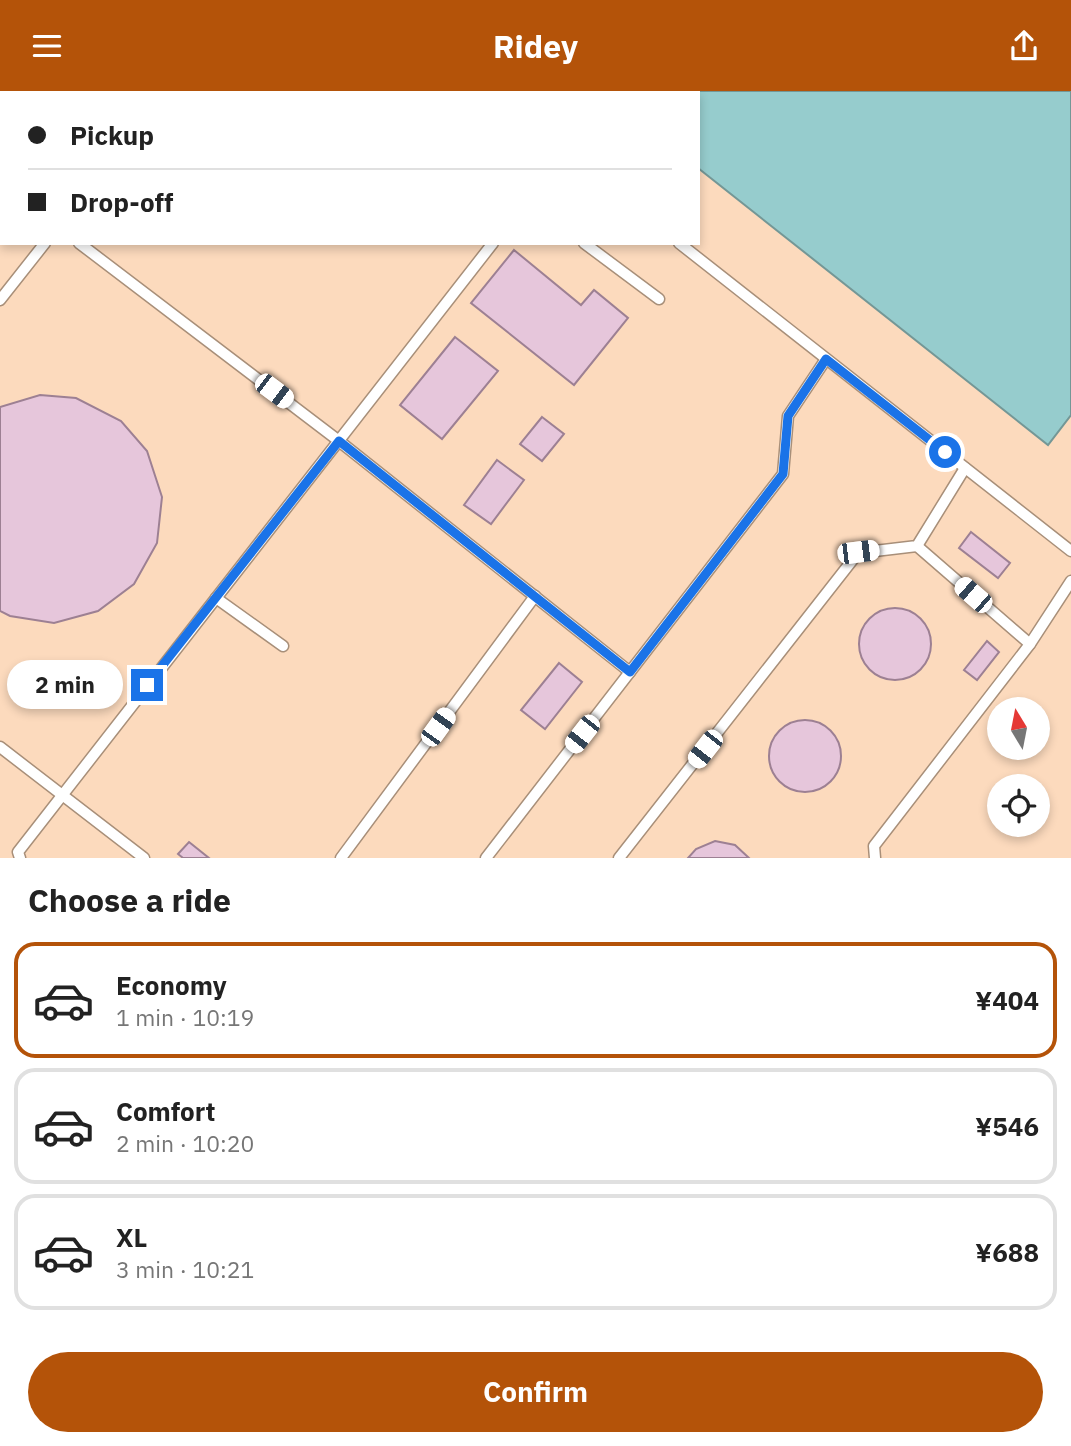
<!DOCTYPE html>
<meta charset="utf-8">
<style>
body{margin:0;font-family:"IBM Plex Sans",sans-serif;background:#f2f2f2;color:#222;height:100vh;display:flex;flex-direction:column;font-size:26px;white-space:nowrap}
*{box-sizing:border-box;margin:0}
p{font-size:23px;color:#767676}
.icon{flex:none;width:38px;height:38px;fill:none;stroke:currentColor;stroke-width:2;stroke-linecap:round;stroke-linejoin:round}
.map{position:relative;height:767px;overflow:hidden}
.side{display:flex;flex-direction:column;background:#fff;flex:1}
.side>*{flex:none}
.hud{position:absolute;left:0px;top:0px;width:700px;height:154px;box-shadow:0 4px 10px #0003;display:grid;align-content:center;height:154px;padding:0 28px;background:#fff}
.needle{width:46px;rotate:350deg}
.fabs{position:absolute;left:987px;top:606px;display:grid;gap:14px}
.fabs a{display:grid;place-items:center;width:63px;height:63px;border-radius:50%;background:#fff;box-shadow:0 4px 10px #0003;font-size:35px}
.end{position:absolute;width:32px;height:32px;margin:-16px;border:9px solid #1a73e8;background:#fff;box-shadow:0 0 0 4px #fff}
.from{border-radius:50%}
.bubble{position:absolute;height:49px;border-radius:24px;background:#fff;box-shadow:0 4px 10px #0003;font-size:23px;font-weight:800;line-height:49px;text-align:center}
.car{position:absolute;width:21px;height:42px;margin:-21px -10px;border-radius:9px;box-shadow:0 0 5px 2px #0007;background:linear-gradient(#fff 24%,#345 0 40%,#fff 0 76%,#345 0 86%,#fff 0)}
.hud b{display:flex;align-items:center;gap:24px;height:66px;font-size:26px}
.hud b+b{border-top:2px solid #e0e0e0}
.hud i{width:18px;height:18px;background:#222}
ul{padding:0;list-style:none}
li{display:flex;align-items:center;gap:21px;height:116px;margin:0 14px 10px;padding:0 14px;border:4px solid #e0e0e0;border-radius:21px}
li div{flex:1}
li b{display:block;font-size:26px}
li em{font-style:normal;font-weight:800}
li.on{border-color:#b45309}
li>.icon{width:63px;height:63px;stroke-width:1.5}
h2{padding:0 28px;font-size:32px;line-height:84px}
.button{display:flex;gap:14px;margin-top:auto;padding:14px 28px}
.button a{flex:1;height:80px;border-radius:42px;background:#b45309;color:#fff;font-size:28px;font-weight:800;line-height:80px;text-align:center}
header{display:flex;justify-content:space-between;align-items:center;height:91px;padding:0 28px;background:#b45309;color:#fff;font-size:32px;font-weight:800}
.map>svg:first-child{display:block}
</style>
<header><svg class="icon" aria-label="menu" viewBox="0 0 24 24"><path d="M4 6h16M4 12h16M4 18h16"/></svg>Ridey<svg class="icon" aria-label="share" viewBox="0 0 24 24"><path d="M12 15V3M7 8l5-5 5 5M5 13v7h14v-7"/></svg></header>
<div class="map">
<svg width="1071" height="767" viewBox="0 0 1071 767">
<rect width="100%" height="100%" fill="#fce6d3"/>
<!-- built -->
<path fill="#fcdabd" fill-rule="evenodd" d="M0,0H659L2,2V152H698V77L1048,353L1071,324V767H0ZM999,618H1038V656H999ZM999,695H1038V733H999Z"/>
<!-- water -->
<polygon fill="#96cccd" stroke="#749796" stroke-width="2" points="659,0 1071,0 1071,324 1048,354 698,77 698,2 658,2"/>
<!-- building -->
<g fill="#e6c6db" stroke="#9d8093" stroke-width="2">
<polygon points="0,0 7,0 2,2 0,35"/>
<polygon points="514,159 581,214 594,199 628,227 574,294 471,212"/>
<polygon points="455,246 498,280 442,348 400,314"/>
<polygon points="40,304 76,307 121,330 147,360 162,406 157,452 134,493 98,520 54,532 10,525 0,520 0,316"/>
<polygon points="542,326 564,343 542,370 520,353"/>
<polygon points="497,369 524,389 491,433 464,414"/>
<polygon points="971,441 1010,472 998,487 959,457"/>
<circle cx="895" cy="553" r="36"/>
<polygon points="987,550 999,561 977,589 964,579"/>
<polygon points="559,572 582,591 545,638 521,619"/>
<circle cx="805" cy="665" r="36"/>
<polygon points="715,750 735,754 749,767 688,767 696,758"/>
<polygon points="189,751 209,767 183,767 178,763"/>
</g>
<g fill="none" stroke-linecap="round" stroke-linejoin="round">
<!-- lane casing -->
<g stroke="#a88f79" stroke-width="13">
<g id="lane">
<polyline points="486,0 489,2"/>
<polyline points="163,2 164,0"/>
<polyline points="79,152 339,350 630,581"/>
<polyline points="584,152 659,208"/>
<polyline points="679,152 1071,460"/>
<polyline points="0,209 45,152"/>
<polyline points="917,455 1030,553"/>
<polyline points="216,507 283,555"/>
<polyline points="0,656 144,767"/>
<polyline points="20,767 18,761 493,152"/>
<polyline points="341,767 535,505"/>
<polyline points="486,767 783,383 788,325 826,268"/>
<polyline points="619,767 858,462 917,455 965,377"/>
<polyline points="875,767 874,755 1030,553 1071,490"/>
</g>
</g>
<!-- lane -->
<use href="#lane" stroke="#fff" stroke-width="10"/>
</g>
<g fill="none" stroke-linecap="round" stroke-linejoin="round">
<!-- route -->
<polyline stroke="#1a73e8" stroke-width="9" points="147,594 339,350 630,581 783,383 788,325 826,268 945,361"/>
</g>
</svg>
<div class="fabs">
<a><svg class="needle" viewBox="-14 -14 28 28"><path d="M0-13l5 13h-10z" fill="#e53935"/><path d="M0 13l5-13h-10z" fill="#767676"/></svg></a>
<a><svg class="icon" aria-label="locate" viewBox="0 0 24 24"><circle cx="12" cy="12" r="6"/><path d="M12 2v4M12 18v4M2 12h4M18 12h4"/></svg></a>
</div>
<i class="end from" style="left:945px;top:361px"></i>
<i class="end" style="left:147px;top:594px"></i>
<div class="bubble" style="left:7px;top:569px;width:116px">2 min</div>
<i class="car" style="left:274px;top:300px;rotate:127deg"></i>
<i class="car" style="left:858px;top:461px;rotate:83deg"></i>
<i class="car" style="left:973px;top:504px;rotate:311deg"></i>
<i class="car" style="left:438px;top:636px;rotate:36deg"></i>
<i class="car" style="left:582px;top:643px;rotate:218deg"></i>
<i class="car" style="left:705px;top:658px;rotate:218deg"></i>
<div class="hud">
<b><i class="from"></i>Pickup</b>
<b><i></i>Drop-off</b>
</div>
</div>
<section class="side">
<h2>Choose a ride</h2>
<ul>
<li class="on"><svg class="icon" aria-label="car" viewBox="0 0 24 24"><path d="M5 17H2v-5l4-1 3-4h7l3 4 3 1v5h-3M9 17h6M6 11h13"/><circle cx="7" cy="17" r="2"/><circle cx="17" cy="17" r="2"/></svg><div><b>Economy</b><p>1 min · 10:19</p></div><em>¥404</em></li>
<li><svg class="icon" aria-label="car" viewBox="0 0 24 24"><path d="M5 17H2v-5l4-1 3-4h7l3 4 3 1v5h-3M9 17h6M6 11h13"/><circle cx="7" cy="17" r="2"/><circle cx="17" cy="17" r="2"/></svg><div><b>Comfort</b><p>2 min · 10:20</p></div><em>¥546</em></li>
<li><svg class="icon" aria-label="car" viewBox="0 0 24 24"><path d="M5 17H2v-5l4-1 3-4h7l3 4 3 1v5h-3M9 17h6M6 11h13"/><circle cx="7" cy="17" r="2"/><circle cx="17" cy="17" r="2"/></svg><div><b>XL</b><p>3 min · 10:21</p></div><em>¥688</em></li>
</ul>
<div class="button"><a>Confirm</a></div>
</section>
